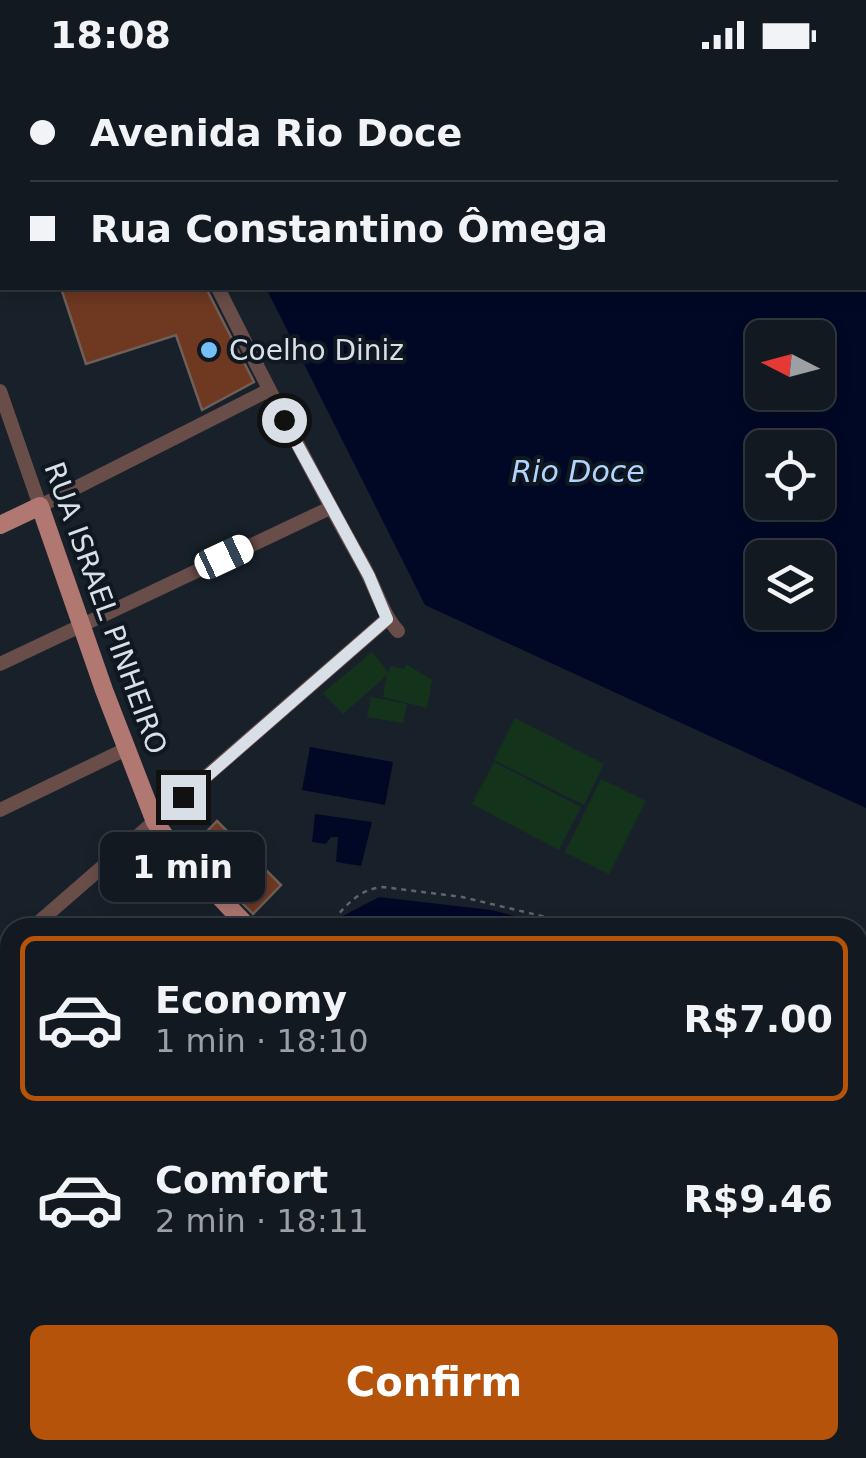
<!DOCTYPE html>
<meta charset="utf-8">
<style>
body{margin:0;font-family:"DejaVu Sans",sans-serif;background:#1f262d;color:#f1f3f6;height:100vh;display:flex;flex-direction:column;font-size:38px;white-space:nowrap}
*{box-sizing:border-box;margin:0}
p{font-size:32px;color:#9ca0a5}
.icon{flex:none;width:55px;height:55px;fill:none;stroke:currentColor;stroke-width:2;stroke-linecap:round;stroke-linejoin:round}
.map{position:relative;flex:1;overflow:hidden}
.panel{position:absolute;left:0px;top:848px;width:868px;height:542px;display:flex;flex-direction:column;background:#121920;border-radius:30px 30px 0 0;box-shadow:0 5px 15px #0003,0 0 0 2px #31383e}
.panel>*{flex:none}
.banner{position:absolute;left:0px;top:0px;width:868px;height:220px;box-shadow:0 5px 15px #0003,0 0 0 2px #31383e;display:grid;align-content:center;height:220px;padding:0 30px;background:#121920}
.needle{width:65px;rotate:276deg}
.tools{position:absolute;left:745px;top:250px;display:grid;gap:20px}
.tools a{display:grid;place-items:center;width:90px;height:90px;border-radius:15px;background:#121920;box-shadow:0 5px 15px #0003,0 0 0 2px #31383e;font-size:50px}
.end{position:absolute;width:45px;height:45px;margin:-22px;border:12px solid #d9dfe6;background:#111;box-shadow:0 0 0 5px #111}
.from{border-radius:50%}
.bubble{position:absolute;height:70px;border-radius:15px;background:#121920;box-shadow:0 5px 15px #0003,0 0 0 2px #31383e;font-size:32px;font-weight:700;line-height:70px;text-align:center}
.car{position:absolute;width:30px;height:60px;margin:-30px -15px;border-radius:12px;box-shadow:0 0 8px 2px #0007;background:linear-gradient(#fff 24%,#345 0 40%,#fff 0 76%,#345 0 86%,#fff 0)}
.banner b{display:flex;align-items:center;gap:35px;height:95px;font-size:38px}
.banner b+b{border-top:2px solid #31383e}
.banner i{width:25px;height:25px;background:#f1f3f6}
ul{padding:18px 0 0;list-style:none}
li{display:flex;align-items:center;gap:30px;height:165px;margin:0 20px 15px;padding:0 10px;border:5px solid transparent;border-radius:15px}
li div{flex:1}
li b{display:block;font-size:38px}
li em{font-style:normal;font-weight:700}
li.selected{border-color:#b45309}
li>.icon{width:90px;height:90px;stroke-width:1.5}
.button{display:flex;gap:20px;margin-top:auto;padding:20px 30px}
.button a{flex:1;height:115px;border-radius:15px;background:#b45309;color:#fff;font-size:40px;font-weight:700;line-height:115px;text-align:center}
.status{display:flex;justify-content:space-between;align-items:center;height:70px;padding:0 50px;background:#121920;direction:ltr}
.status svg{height:28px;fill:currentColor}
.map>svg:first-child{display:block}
</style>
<div class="status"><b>18:08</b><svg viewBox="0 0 49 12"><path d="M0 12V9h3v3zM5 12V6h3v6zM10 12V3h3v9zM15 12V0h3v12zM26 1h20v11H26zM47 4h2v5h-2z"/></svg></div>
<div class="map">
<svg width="866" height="1388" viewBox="0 0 866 1388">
<rect width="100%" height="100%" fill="#18212a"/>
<!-- green -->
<g fill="#13341b">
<polygon points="676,0 866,0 866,165 865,2"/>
<polygon points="372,582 388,602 391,596 405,599 406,594 432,610 427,638 383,627 387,605 343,644 323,623"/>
<polygon points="371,627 407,634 403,653 367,647"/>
<polygon points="515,648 604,694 584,735 494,690"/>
<polygon points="494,692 581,737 559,780 472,734"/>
<polygon points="601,709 646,731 609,804 565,782"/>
<polygon points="858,1118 866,1121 866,1247 858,1246"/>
</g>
<!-- water -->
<g fill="#000825" fill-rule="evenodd">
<polygon points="160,0 481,0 482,2 161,2"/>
<path d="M866,165V738L425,535L266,218H865ZM762,268H818V322H762ZM762,378H818V432H762ZM762,488H818V542H762Z"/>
<polygon points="310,677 393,692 385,735 302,720"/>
<polygon points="315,744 372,752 361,796 336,792 338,767 331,767 326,774 312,772"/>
<polygon points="379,827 491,840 561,857 335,857 343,846"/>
</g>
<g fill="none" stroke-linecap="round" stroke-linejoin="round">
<!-- stream -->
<g stroke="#000825" stroke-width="4">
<polyline points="11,2 13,0"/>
<polyline points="0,18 2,15"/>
</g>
</g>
<!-- building -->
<g fill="#6f3821" stroke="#6f5f59" stroke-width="2.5">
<polygon points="61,218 206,218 254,312 202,340 176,265 86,294"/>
<polygon points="217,751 281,815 253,844 189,780"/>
</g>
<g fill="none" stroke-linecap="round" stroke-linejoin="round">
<!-- path -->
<g stroke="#5c646c" stroke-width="2.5" stroke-dasharray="5 5" stroke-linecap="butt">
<path d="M327,858C343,839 357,819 383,817L462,827L592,858"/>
<polyline points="858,1189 866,1191"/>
</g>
<!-- minor -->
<g stroke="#694d49" stroke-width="14">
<polyline points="108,0 109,2"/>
<polyline points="0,120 2,119"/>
<path d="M218,218C264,310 311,403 362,493C375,515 381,542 398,561"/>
<polyline points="0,321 40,436 269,320"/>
<polyline points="0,594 330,438"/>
<polyline points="0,740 126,679"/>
<polyline points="32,858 387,549"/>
<polyline points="2,883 10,876"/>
<polyline points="0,922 10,925"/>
<polyline points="858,1062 866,1063"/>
<polyline points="0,1089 10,1104"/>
<polyline points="0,1190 10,1185"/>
<polyline points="858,1328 866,1270"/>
<polyline points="0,1357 10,1352"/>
<polyline points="162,1380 166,1388"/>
<polyline points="282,1388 298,1380"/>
<polyline points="753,1388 768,1380"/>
<polyline points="848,1388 849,1380"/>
</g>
<!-- major -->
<g stroke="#b17872" stroke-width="18">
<polyline points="0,455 40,436 104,620 155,752 177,782 249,858"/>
<polyline points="586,1380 590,1388"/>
</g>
</g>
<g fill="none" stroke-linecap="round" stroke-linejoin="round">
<!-- route -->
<polyline stroke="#d9dfe6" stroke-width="12" points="183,727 387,549 369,506 284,350"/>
</g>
<!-- markers -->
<circle fill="#74c0f6" stroke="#0f1721" stroke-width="4" cx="209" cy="280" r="10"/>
<g text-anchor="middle" stroke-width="8" stroke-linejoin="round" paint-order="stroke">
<!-- poi labels -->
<g font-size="28" fill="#d9dfe6" stroke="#0f1721" text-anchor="start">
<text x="229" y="290">Coelho Diniz</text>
</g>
<!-- street labels -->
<g font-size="28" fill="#d9dfe6" stroke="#0f1721">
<text transform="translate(106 538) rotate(70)" y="10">RUA ISRAEL PINHEIRO</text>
</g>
<!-- water labels -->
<g font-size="30" font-style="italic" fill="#b2d3fd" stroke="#0f1721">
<text x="578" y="412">Rio Doce</text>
</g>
</g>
</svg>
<div class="tools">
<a><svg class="needle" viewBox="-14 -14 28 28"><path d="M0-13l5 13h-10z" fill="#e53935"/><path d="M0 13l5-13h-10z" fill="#9ca0a5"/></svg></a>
<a><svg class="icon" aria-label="locate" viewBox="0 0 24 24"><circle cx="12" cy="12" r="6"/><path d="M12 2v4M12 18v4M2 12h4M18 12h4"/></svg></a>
<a><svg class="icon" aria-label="layers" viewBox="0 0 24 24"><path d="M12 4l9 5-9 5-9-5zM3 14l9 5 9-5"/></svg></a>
</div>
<i class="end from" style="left:284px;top:350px"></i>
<i class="end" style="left:183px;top:727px"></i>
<div class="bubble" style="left:100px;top:762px;width:165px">1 min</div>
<i class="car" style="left:224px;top:487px;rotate:65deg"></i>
<div class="banner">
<b><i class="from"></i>Avenida Rio Doce</b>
<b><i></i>Rua Constantino Ômega</b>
</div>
<section class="panel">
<ul>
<li class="selected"><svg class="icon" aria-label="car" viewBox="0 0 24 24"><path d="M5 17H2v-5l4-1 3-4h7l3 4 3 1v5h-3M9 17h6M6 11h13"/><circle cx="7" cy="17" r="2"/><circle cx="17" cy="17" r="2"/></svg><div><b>Economy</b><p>1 min · 18:10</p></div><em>R$7.00</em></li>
<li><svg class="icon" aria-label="car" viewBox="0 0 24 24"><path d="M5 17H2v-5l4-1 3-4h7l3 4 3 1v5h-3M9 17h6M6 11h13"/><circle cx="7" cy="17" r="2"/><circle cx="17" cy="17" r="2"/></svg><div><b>Comfort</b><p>2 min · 18:11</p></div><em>R$9.46</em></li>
</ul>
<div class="button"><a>Confirm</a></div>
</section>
</div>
